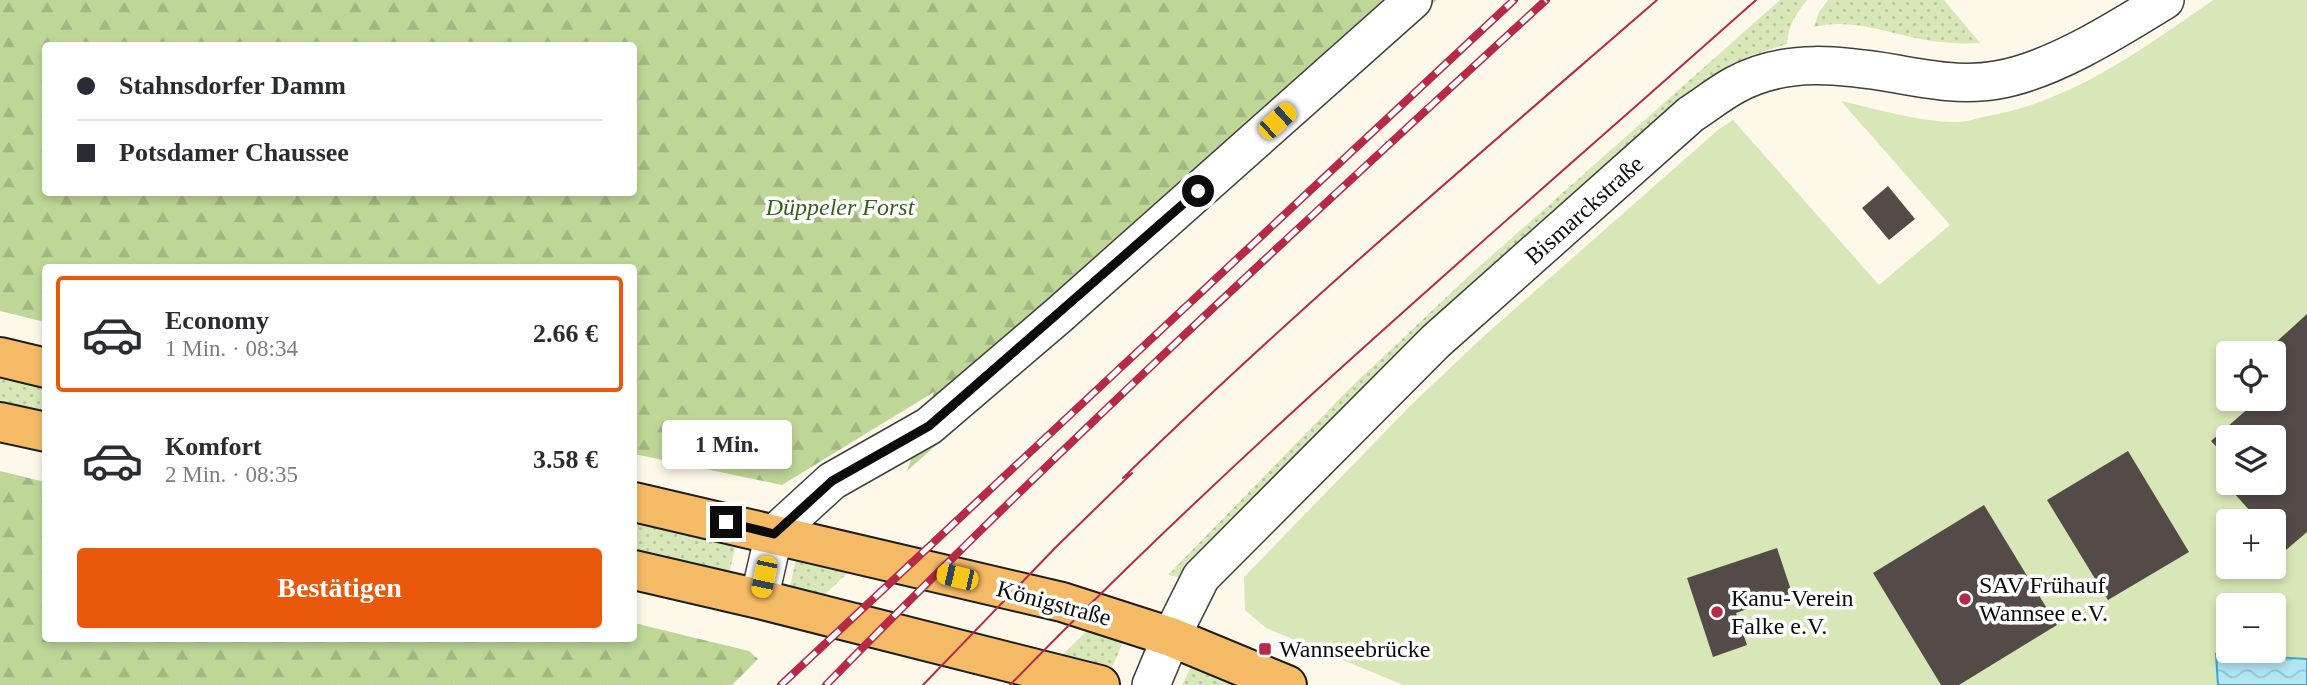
<!DOCTYPE html>
<html lang="de">
<meta charset="utf-8">
<style>
body{margin:0;font-family:"Times New Roman",serif;background:#f7f7f7;color:#2b2b33;height:100vh;display:flex;flex-direction:column;font-size:26px;white-space:nowrap}
*{box-sizing:border-box;margin:0}
p{font-size:23px;color:#7c7c81}
.icon{flex:none;width:38px;height:38px;fill:none;stroke:currentColor;stroke-width:2;stroke-linecap:round;stroke-linejoin:round}
.map{position:relative;flex:1;overflow:hidden}
.panel{position:absolute;left:42px;top:264px;width:595px;height:378px;display:flex;flex-direction:column;background:#fff;border-radius:7px;box-shadow:0 4px 10px #0003}
.panel>*{flex:none}
.banner{position:absolute;left:42px;top:42px;width:595px;height:154px;border-radius:7px;box-shadow:0 4px 10px #0003;display:grid;align-content:center;height:154px;padding:0 35px;background:#fff}
.fabs{position:absolute;left:2216px;top:341px;display:grid;gap:14px}
.fabs a{display:grid;place-items:center;width:70px;height:70px;border-radius:7px;background:#fff;box-shadow:0 4px 10px #0003;font-size:35px}
.end{position:absolute;width:32px;height:32px;margin:-16px;border:9px solid #0c0c0c;background:#fff;box-shadow:0 0 0 4px #fff}
.from{border-radius:50%}
.bubble{position:absolute;height:49px;border-radius:7px;background:#fff;box-shadow:0 4px 10px #0003;font-size:23px;font-weight:700;line-height:49px;text-align:center}
.car{position:absolute;width:21px;height:42px;margin:-21px -10px;border-radius:9px;box-shadow:0 0 5px 2px #0007;background:linear-gradient(#f5c518 24%,#345 0 40%,#f5c518 0 76%,#345 0 86%,#f5c518 0)}
.banner b{display:flex;align-items:center;gap:24px;height:66px;font-size:26px}
.banner b+b{border-top:2px solid #e1e1e2}
.banner i{width:18px;height:18px;background:#2b2b33}
ul{padding:12px 0 0;list-style:none}
li{display:flex;align-items:center;gap:21px;height:116px;margin:0 14px 10px;padding:0 21px;border:4px solid transparent;border-radius:7px}
li div{flex:1}
li b{display:block;font-size:26px}
li em{font-style:normal;font-weight:700}
li.selected{border-color:#ea580c}
li>.icon{width:63px;height:63px;stroke-width:1.5}
.action{display:flex;gap:14px;margin-top:auto;padding:14px 35px}
.action a{flex:1;height:80px;border-radius:7px;background:#ea580c;color:#fff;font-size:28px;font-weight:700;line-height:80px;text-align:center}
.map>svg:first-child{display:block}
</style>
<div class="map">
<svg width="2307" height="685" viewBox="0 0 2307 685">
<defs>
<pattern id="grass-dots" width="8" height="8" patternUnits="userSpaceOnUse" patternTransform="scale(1.75)"><rect width="8" height="8" fill="#d8e7b7"/><path d="M2 2h.1M6 6h.1" fill="none" stroke="#b8c59c" stroke-width="1.8" stroke-linecap="round"/></pattern>
<pattern id="forest-firs" width="22" height="20" patternUnits="userSpaceOnUse" patternTransform="scale(1.75)"><rect width="22" height="20" fill="#bed797"/><path d="M5 1l3.5 6h-7zM16 11l3.5 6h-7z" fill="#a2b781"/></pattern>
<pattern id="water-waves" width="16" height="10" patternUnits="userSpaceOnUse" patternTransform="scale(1.75)"><rect width="16" height="10" fill="#b2e6f4"/><path d="M0 5q4-4 8 0t8 0" fill="none" stroke="#98c4d0"/></pattern>
</defs>
<rect width="100%" height="100%" fill="#fef8eb"/>
<!-- grass -->
<g fill="url(#grass-dots)">
<path d="M1780,0H1807C1796,14 1788,26 1787,44L1749,56L1709,78L1658,120L1381,369L1178,577L1168,575L1350,388L1472,273Z"/>
<path d="M1828,0H1944L1980,43C1962,44 1944,43 1926,40C1890,34 1851,17 1814,27L1819,12Z"/>
<polygon points="0,371 45,382 45,419 0,408"/>
<polygon points="634,516 737,540 728,578 634,556"/>
<polygon points="797,555 853,568 821,598 789,590"/>
<polygon points="1090,628 1124,639 1112,668 1062,655"/>
<polygon points="1192,665 1247,685 1182,685"/>
</g>
<!-- forest -->
<g fill="url(#forest-firs)" fill-rule="evenodd">
<path d="M0,0H1437L907,471L934,392L782,485L634,454V268H46L45,322L0,311ZM46,46H634V192H46Z"/>
<polygon points="0,471 45,482 46,639 634,639 634,623 749,651 758,659 732,685 0,685"/>
</g>
<!-- park -->
<path fill="#d8e7b7" fill-rule="evenodd" d="M2213,0H2307V659L2216,654L2218,685H1403L1266,628L1245,610L1244,577L1411,405L1484,336L1719,129L1733,120L1879,285L1950,225L1841,101C1878,109 1918,122 1956,122C1966,122 1978,118 1988,116C2073,101 2144,48 2213,0ZM2228,354H2273V399H2228ZM2228,438H2273V483H2228ZM2228,522H2273V567H2228ZM2228,606H2273V651H2228Z"/>
<!-- water -->
<polygon fill="url(#water-waves)" stroke="#3ca7c8" stroke-width="2" points="2216,654 2307,659 2307,685 2218,685"/>
<!-- building -->
<g fill="#544b49">
<polygon points="1888,186 1915,219 1889,240 1862,208"/>
<polygon points="2307,314 2307,532 2286,550 2273,536 2273,522 2260,522 2224,482 2228,478 2228,483 2273,483 2273,438 2228,438 2228,459 2211,441 2259,399 2273,399 2273,345"/>
<polygon points="2128,451 2189,552 2108,600 2047,500"/>
<polygon points="1984,505 2057,625 1959,685 1941,685 1873,573"/>
<polygon points="1777,548 1792,593 1736,613 1747,645 1713,657 1687,578"/>
</g>
<g fill="none" stroke-linecap="round" stroke-linejoin="round">
<!-- minor casing -->
<g stroke="#3f3f3f" stroke-width="40">
<g id="minor">
<polyline points="759,599 774,534 832,481 929,426 1059,315 1413,0"/>
<path d="M1151,685L1171,637L1201,577L1436,341L1691,114C1705,105 1720,93 1735,85C1785,57 1843,65 1897,74C1930,80 1964,86 1997,80C2052,71 2118,29 2165,0"/>
</g>
</g>
<!-- major casing -->
<g stroke="#1d1d1d" stroke-width="42">
<g id="major">
<polyline points="0,357 46,368"/>
<polyline points="0,422 46,432"/>
<polyline points="634,502 1062,602 1171,637 1287,685"/>
<polyline points="634,570 759,599 1100,685"/>
</g>
</g>
<!-- minor -->
<use href="#minor" stroke="#fff" stroke-width="37"/>
<!-- major -->
<use href="#major" stroke="#f4ba66" stroke-width="38"/>
<!-- tram -->
<g stroke="#b62947" stroke-width="2">
<path d="M923,685L1056,547L1132,473L1123,478C1294,311 1476,157 1657,0"/>
<path d="M1010,685C1245,443 1504,224 1756,0"/>
</g>
<!-- rail casing -->
<g stroke="#b62947" stroke-width="8">
<g id="rail">
<polyline points="781,685 1514,0"/>
<path d="M826,685C1058,448 1302,224 1546,0"/>
</g>
</g>
<!-- rail -->
<use href="#rail" stroke="#fff" stroke-width="5" stroke-dasharray="16" stroke-linecap="butt"/>
</g>
<g fill="none" stroke-linecap="round" stroke-linejoin="round">
<!-- route -->
<polyline stroke="#0c0c0c" stroke-width="9" points="726,522 774,534 832,481 929,426 1198,191"/>
</g>
<!-- markers -->
<g fill="#b62947" stroke="#fff" stroke-width="2.5">
<circle cx="1965" cy="599" r="7"/>
<circle cx="1717" cy="612" r="7"/>
<rect x="1258" y="642" width="14" height="14" rx="3.5"/>
</g>
<g text-anchor="middle" stroke-width="7" stroke-linejoin="round" paint-order="stroke">
<!-- park labels -->
<g font-size="24" font-style="italic" fill="#37611f" stroke="#fff">
<text x="840" y="215">Düppeler Forst</text>
</g>
<!-- street labels -->
<g font-size="24" fill="#0c0c0c" stroke="#fff">
<text transform="translate(1584 210) rotate(-42)" y="8">Bismarckstraße</text>
<text transform="translate(1054 603) rotate(15)" y="8">Königstraße</text>
</g>
<!-- poi labels -->
<g font-size="24" fill="#0c0c0c" stroke="#fff" text-anchor="start">
<text x="1979" y="593">SAV Frühauf<tspan x="1979" dy="28">Wannsee e.V.</tspan></text>
<text x="1731" y="606">Kanu-Verein<tspan x="1731" dy="28">Falke e.V.</tspan></text>
<text x="1279" y="657">Wannseebrücke</text>
</g>
</g>
</svg>
<div class="fabs">
<a><svg class="icon" aria-label="locate" viewBox="0 0 24 24"><circle cx="12" cy="12" r="6"/><path d="M12 2v4M12 18v4M2 12h4M18 12h4"/></svg></a>
<a><svg class="icon" aria-label="layers" viewBox="0 0 24 24"><path d="M12 4l9 5-9 5-9-5zM3 14l9 5 9-5"/></svg></a>
<a>+</a>
<a>−</a>
</div>
<i class="end from" style="left:1198px;top:191px"></i>
<i class="end" style="left:726px;top:522px"></i>
<div class="bubble" style="left:662px;top:420px;width:130px">1 Min.</div>
<i class="car" style="left:1277px;top:121px;rotate:48deg"></i>
<i class="car" style="left:764px;top:577px;rotate:192deg"></i>
<i class="car" style="left:957px;top:577px;rotate:283deg"></i>
<div class="banner">
<b><i class="from"></i>Stahnsdorfer Damm</b>
<b><i></i>Potsdamer Chaussee</b>
</div>
<section class="panel">
<ul>
<li class="selected"><svg class="icon" aria-label="car" viewBox="0 0 24 24"><path d="M5 17H2v-5l4-1 3-4h7l3 4 3 1v5h-3M9 17h6M6 11h13"/><circle cx="7" cy="17" r="2"/><circle cx="17" cy="17" r="2"/></svg><div><b>Economy</b><p>1 Min. · 08:34</p></div><em>2.66 €</em></li>
<li><svg class="icon" aria-label="car" viewBox="0 0 24 24"><path d="M5 17H2v-5l4-1 3-4h7l3 4 3 1v5h-3M9 17h6M6 11h13"/><circle cx="7" cy="17" r="2"/><circle cx="17" cy="17" r="2"/></svg><div><b>Komfort</b><p>2 Min. · 08:35</p></div><em>3.58 €</em></li>
</ul>
<div class="action"><a>Bestätigen</a></div>
</section>
</div>
